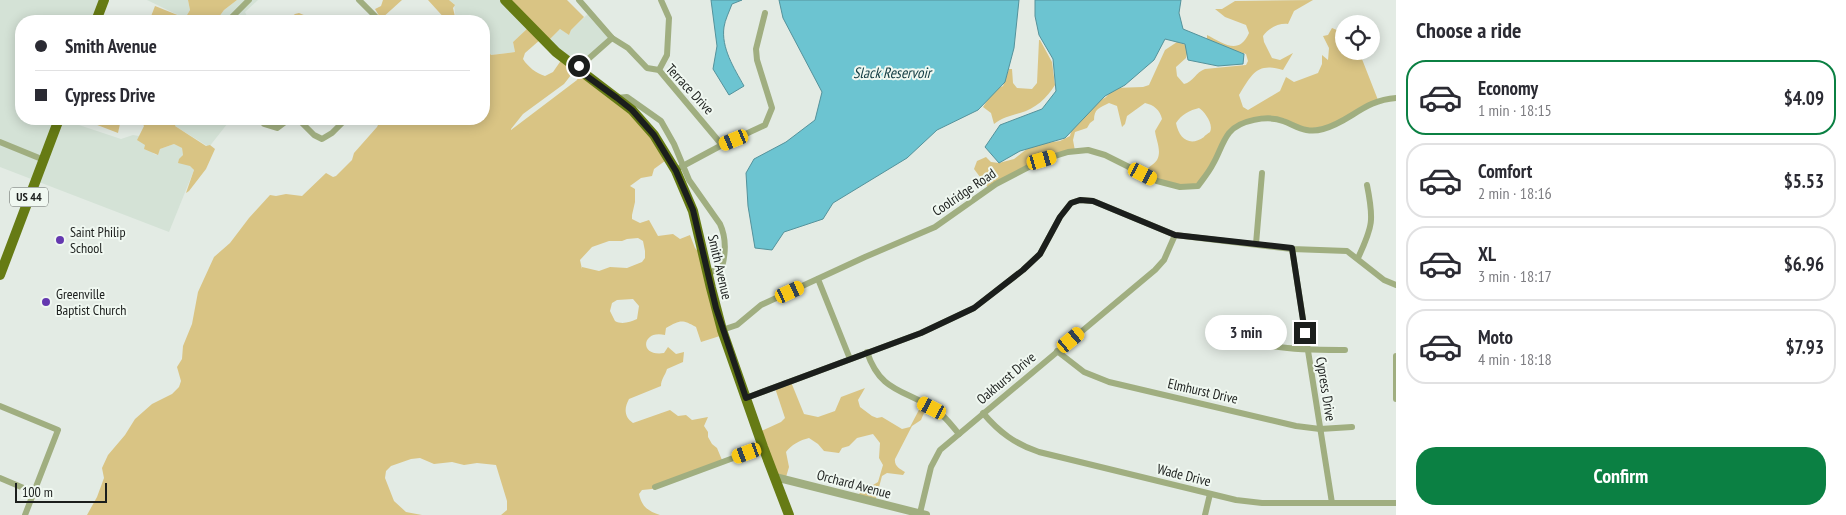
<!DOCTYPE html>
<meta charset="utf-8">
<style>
body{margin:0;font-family:"PT Sans Narrow",sans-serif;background:#f7f7f7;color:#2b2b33;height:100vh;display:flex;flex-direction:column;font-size:19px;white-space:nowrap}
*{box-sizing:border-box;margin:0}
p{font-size:16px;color:#7c7c81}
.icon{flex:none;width:28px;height:28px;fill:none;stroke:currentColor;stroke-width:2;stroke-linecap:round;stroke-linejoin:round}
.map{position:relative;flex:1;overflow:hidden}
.sheet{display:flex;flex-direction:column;background:#fff;width:450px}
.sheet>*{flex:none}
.banner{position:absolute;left:15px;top:15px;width:475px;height:110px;border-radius:20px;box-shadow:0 2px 12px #0003;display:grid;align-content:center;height:110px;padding:0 20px;background:#fff}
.fabs{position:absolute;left:1335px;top:15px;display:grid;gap:10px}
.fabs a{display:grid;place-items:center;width:45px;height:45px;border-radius:50%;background:#fff;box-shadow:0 2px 12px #0003;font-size:25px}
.scale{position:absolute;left:15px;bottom:12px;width:92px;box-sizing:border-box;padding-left:5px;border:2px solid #1b1e1c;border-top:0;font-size:14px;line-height:18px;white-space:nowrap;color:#1b1e1c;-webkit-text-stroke:4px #f0f8f1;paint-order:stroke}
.end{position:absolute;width:22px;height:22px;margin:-11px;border:6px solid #1b1e1c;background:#fff;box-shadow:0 0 0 2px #fff}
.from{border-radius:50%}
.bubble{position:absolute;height:35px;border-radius:18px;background:#fff;box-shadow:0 2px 12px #0003;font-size:16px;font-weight:700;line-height:35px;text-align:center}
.car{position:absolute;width:15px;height:30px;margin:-15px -8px;border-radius:6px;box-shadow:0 0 4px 1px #0007;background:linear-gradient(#f5c518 24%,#345 0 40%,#f5c518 0 76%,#345 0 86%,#f5c518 0)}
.banner b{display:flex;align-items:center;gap:18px;height:48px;font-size:19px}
.banner b+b{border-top:1px solid #e1e1e2}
.banner i{width:12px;height:12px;background:#2b2b33}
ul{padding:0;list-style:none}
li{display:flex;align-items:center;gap:15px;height:75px;margin:0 10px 8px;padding:0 10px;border:2px solid #e1e1e2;border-radius:20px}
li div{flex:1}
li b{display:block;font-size:19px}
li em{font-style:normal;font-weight:700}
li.selected{border-color:#0b8043}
li>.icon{width:45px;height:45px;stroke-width:1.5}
h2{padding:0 20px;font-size:22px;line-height:60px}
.button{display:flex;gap:10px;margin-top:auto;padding:10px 20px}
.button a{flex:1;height:58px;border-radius:20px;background:#0b8043;color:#fff;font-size:20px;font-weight:700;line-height:58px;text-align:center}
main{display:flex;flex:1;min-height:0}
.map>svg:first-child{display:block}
</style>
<main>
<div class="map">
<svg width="1396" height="515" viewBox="0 0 1396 515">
<rect width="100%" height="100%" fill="#e3ebe4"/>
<!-- built -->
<g fill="#d4e2d6">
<polygon points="0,0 103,0 97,21 21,21 21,119 61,119 121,139 133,135 139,136 154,154 157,155 160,149 174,144 182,148 183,155 182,157 194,170 169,232 0,167"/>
<polygon points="147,0 188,0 190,10 187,15 180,16"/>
<polygon points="237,0 258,0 245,12 247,16 242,21 216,21 224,10"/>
<polygon points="449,0 504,0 529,27 513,42 515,52 491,55 484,46 484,21 456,21 454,4"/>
<polygon points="589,13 613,38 580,69 546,43 560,29 569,35 571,30"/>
<polygon points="178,119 231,119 209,147 175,126"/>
</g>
<!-- green -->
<g fill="#d9c484" fill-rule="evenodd">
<polygon points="188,0 237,0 224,10 216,21 147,21 150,19 155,6 180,16 187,15 190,10"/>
<polygon points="383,0 402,0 381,19 375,9 381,6"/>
<polygon points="428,0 449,0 455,5 453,8 456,21 447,21"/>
<path d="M504,0H567L584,17L571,30L569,35L560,29L546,43L541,39L525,53L523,59C528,67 536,73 545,76L553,72L562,59L575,70L564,84L523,114L511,129V130L577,80L580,74L617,98L669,158L654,169L652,176L641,178L630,186L635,189V202L632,215V219L640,223L649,220L658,236L673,234L680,239L690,235L695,248L703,257L723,335L701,342L696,327C682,319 680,320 666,328L665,335C642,329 638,357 664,353L668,347L676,354L684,352L683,362L667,369C665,376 661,379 661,386L629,399C624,408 624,417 633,423L670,410L678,416L686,415L692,420L708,417L704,426L708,432V437L712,444L717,448L722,460L657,486L652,489L642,490L639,494C642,507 648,511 660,515H501L507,510V501L496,465L477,463L464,465L452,462L434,464L420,458L411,459L391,466L386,471L385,478L394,501L406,512L422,515H87L97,497L104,478L102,468L108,455L125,435L135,419L152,404L172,394L179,387L181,381L177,367L182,359L183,346L192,324L198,292L214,257L230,243L249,218L270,195L276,196L286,194L302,196L326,173L333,177L336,176L352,160L354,153L377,127L381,119H484V46L491,55L515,52L513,42L529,27ZM638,238L643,241L645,251V258L642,262L627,268L610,267L599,271L582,267V269L580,260L592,247L609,241H622L627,239ZM633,299L639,306L637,319C630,322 622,325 615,321L610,311L612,303L617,300Z"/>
<path d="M1313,0L1294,11L1288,24C1279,23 1268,28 1263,36L1264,42L1272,58L1280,60L1293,53L1283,70C1257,62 1252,74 1239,95L1243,107L1248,110L1280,91L1286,77L1294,82L1318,73L1322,64V55L1328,60L1329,48L1323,36L1328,35L1332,28L1344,33V51H1358L1360,54L1378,100L1336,124L1303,130L1281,121L1262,118L1229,131L1198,186L1189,187L1143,175C1146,167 1153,166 1157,160C1162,151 1156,140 1155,131L1162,119C1160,110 1154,105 1145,103L1127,116L1125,124L1122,127L1117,106L1109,103C1099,108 1094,109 1094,120L1090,123L1087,128L1075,132L1073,140L1075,151L1061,154L989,189L974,169L977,161L986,157L991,162L999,163L1014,159L1032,145L1060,141L1070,136L1073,123L1091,106L1106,97L1114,88L1143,87L1149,85L1165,50L1177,42L1186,45L1188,49L1186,58L1176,67L1177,76L1184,84C1193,82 1196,72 1205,69L1246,65L1248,61L1246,54L1207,42V35C1223,43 1239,56 1249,33L1246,25L1225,17L1215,9H1222L1235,1ZM1199,108C1204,111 1214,124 1210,132C1210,132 1204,136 1204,137C1190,147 1179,139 1176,123C1181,115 1190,110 1199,108Z"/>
<polygon points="299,13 318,21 286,21 295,14"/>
<path d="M1039,40H1040L1052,62L1055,85C1047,98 1035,109 1020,113C1010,116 1002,118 994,124L991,113L983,107L994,90L1003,86L1009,69H1012L1013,83L1017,88L1032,89L1037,83Z"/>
<polygon points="91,119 121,119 118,133 87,121"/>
<polygon points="140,119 178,119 175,126 206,146 210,145 215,149 206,169 189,191 186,193 194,170 190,166 178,163 179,159 183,155 182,148 174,144 160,149 158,155 144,149 145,145 137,140 144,126"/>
<path d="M791,382L804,414L818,417L835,411L841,397L865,388L858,400L860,407L872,416L877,418L882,417L902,429L910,427L922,404L927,406L921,420L912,426L895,459C894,466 900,469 905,472L903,475L887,473L882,476L875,502L858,498L863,483L873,485L878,482L883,465L879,458L880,443L873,434L857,438L849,446L842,448L839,453L824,451L818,444L809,438C800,440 791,445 786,452L789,467L786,477L777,476L759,432L781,422L785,418L775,388Z"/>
</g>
<!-- water -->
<g fill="#6cc4d1" stroke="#54929b">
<path d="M711,0H742L732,4C729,12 725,20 724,27C721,48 734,68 744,86L729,95L713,69L717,46Z"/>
<polygon points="779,0 1019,0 1014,48 1005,82 978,110 937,130 907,158 833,203 823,219 784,232 772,250 755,248 748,206 746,173 754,159 786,142 815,120 822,92 783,18"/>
<polygon points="1035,0 1181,0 1179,13 1183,29 1244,54 1243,64 1218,66 1188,60 1185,44 1165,39 1154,60 1125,85 1105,96 1065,138 1020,151 999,163 985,147 1000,125 1042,109 1056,91 1053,59 1039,35 1035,16"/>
</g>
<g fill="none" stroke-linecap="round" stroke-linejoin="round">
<!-- minor -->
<g stroke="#a0ae80" stroke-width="6">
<polyline points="359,0 380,21"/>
<polyline points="579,0 612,38 628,48 647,68 659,70 722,145"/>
<polyline points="228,21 249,0"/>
<polyline points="577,69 612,38"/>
<polyline points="659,70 667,55 669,18 661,0"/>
<path d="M617,98L627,97L661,121L674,144L689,180L720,224C726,237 726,252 722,267L707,274"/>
<polyline points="261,119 264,124 277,128 289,119"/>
<polyline points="298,119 314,135 322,139 332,133 346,119"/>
<polyline points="0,142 44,160"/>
<polyline points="681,167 722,145 765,125 772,108 757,60 756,49 765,13"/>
<polyline points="1256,244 1262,173"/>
<polyline points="1292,249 1332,503"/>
<path d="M1358,258C1373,226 1374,220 1367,185"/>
<polyline points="818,279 850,359"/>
<path d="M1216,322C1251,351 1302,350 1345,350"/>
<path d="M722,330L737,325L761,305L865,257L935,227L996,184L1042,160L1068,152L1088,150L1105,155L1157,181L1180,187L1198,186C1203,179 1209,172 1213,164C1219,154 1222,142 1229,133C1239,120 1268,115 1283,121C1297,126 1306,134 1323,129C1350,122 1364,100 1396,98"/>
<polyline points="1057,351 1084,372 1109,382 1296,426 1320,429 1352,427"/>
<path d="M867,352C881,394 906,389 937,411C946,417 952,426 959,434"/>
<polyline points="1396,356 1396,399"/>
<polyline points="746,398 921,333 974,308 1023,270 1040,254 1060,217 1071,203 1080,200 1093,201 1175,235 1292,249 1347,251 1384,280 1396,285"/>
<polyline points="0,406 58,430 25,515"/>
<path d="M983,413C999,432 1015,444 1039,452L1236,500L1262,503H1396"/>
<polyline points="0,478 33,492"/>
<polyline points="655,487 763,447"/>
<polyline points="920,513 931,467 940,450 1155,270 1164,260 1175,235"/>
<polyline points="1205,515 1210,494"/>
</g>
<!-- tertiary -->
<polyline stroke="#a0ae80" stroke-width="8" points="775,477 926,515"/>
<!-- primary -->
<g stroke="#667b14" stroke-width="10">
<polyline points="505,0 556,52 632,110 654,135 676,171 693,211 711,288 722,330 763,447 789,515"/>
<polyline points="96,21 104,0"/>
<polyline points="0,275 59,119"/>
</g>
</g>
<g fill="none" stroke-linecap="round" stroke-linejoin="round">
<!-- route -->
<polyline stroke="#1b1e1c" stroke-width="6" points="579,66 577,69 617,98 632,110 654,135 676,171 693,210 716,308 746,398 921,333 974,308 1023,270 1040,254 1060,217 1071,203 1080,200 1093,201 1175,235 1292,248 1305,333"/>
</g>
<!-- markers -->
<g fill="#6438af" stroke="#f0f8f1" stroke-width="2">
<circle cx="60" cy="240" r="5"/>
<circle cx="46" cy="302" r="5"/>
</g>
<g text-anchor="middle" stroke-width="4" stroke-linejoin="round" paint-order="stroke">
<!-- shield labels -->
<rect fill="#f0f8f1" stroke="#5b5f5c" stroke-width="1" x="10" y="187.5" width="38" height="19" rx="4"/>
<g font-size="12" font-weight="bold" fill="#1b1e1c">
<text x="29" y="201">US 44</text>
</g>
<!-- street labels -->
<g font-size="14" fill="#1b1e1c" stroke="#f0f8f1">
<text transform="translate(690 89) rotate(47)" y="5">Terrace Drive</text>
<text transform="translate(964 192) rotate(-34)" y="5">Coolridge Road</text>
<text transform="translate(720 267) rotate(77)" y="5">Smith Avenue</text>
<text transform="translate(1006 378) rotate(-40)" y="5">Oakhurst Drive</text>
<text transform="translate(1326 389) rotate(81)" y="5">Cypress Drive</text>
<text transform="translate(1203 391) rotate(13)" y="5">Elmhurst Drive</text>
<text transform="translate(1184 475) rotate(14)" y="5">Wade Drive</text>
<text transform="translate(854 484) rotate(15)" y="5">Orchard Avenue</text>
</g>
<!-- poi labels -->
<g font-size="14" fill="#1b1e1c" stroke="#f0f8f1" text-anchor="start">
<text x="70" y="237">Saint Philip<tspan x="70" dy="16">School</tspan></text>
<text x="56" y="299">Greenville<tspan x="56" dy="16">Baptist Church</tspan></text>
</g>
<!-- water labels -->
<g font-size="15" font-style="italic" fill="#133d43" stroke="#f0f8f1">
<text x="892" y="78">Slack Reservoir</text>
</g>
</g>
</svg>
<div class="fabs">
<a><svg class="icon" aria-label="locate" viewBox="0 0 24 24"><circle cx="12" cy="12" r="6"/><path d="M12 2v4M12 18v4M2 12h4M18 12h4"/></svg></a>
</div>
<div class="scale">100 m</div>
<i class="end from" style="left:579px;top:66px"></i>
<i class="end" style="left:1305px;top:333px"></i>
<div class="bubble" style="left:1205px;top:315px;width:82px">3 min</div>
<i class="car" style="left:734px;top:140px;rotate:248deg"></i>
<i class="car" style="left:1042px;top:160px;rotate:74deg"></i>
<i class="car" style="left:1143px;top:174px;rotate:117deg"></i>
<i class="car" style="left:790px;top:292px;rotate:65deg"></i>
<i class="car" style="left:1071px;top:340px;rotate:50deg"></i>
<i class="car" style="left:932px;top:408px;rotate:297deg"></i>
<i class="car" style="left:747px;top:453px;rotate:250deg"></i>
<div class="banner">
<b><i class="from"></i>Smith Avenue</b>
<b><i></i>Cypress Drive</b>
</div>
</div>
<section class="sheet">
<h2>Choose a ride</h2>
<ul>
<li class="selected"><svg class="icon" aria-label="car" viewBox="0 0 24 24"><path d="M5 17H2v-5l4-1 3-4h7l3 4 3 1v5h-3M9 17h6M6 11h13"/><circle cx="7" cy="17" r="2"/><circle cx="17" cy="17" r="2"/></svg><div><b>Economy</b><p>1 min · 18:15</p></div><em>$4.09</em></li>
<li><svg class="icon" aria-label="car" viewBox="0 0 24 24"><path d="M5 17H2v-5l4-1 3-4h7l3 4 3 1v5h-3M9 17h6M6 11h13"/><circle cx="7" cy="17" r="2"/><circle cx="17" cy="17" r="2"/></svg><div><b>Comfort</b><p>2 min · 18:16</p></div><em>$5.53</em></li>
<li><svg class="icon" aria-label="car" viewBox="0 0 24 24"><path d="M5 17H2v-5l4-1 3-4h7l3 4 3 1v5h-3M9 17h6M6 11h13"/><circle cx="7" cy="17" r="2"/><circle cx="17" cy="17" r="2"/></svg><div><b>XL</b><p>3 min · 18:17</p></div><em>$6.96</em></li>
<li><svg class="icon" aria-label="car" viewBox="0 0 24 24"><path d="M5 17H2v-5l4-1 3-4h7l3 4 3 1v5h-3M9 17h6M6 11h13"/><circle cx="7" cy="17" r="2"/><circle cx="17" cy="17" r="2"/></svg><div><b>Moto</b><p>4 min · 18:18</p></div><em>$7.93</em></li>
</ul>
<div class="button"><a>Confirm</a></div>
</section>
</main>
